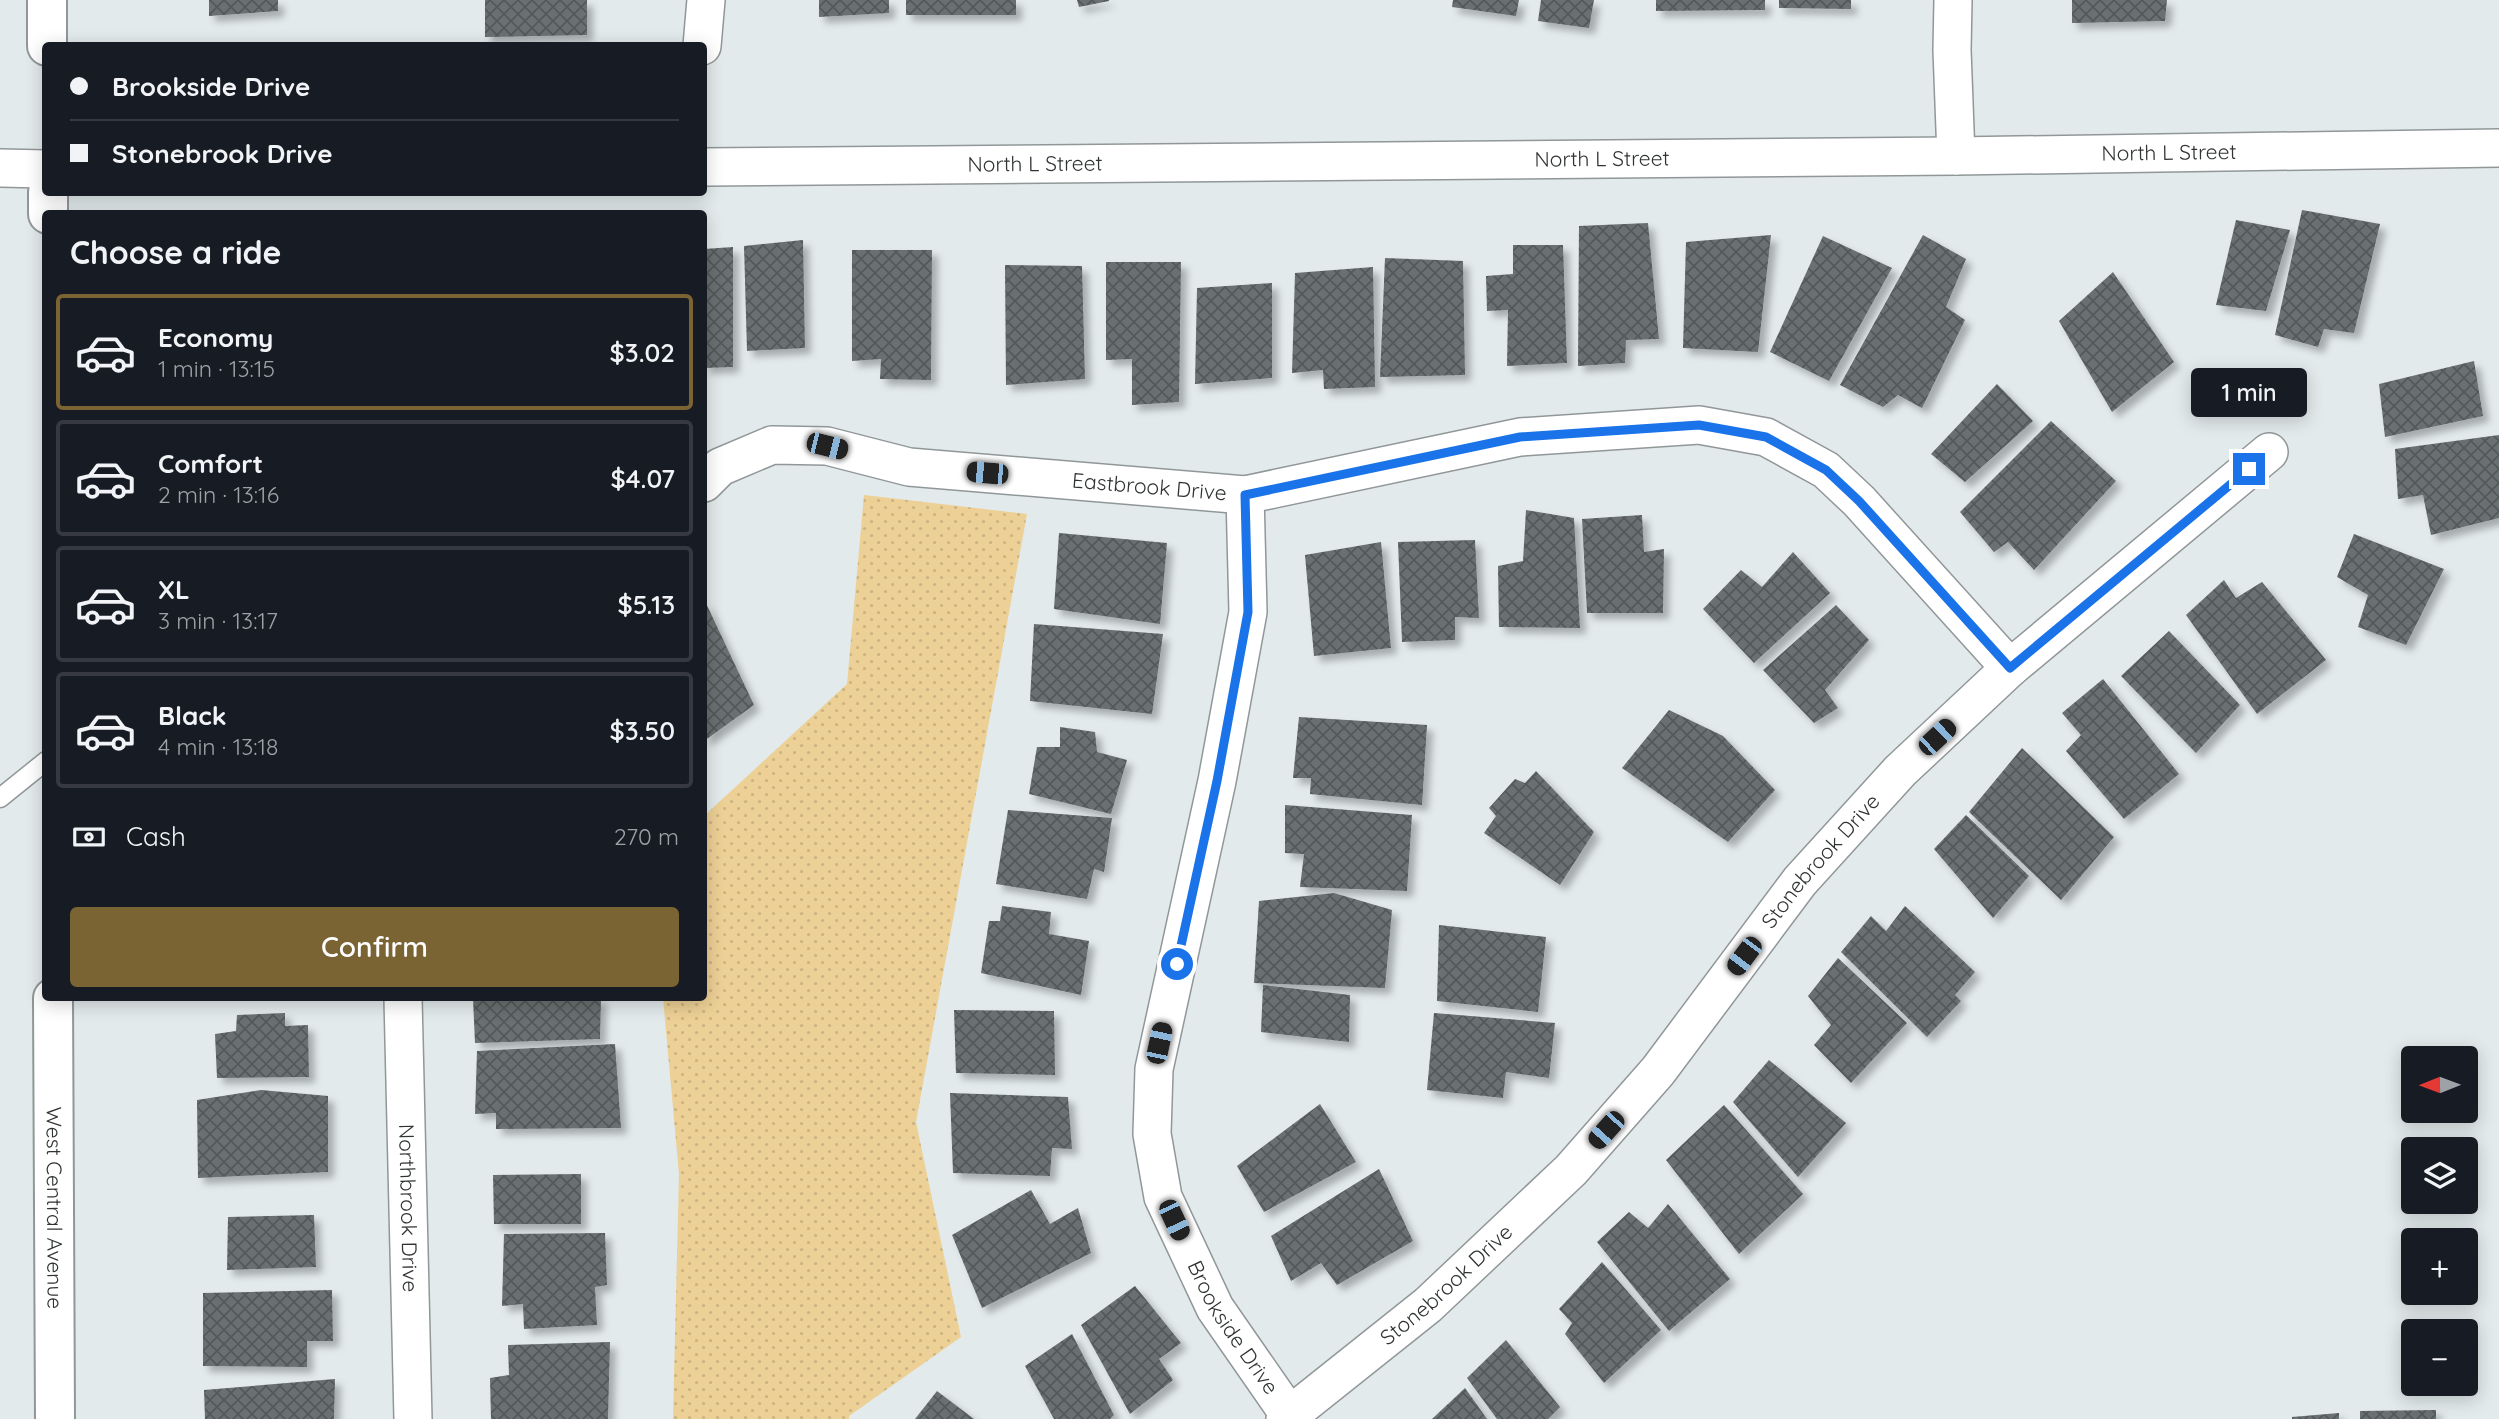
<!DOCTYPE html>
<meta charset="utf-8">
<style>
body{margin:0;font-family:Quicksand,sans-serif;background:#242831;color:#f1f3f6;height:100vh;display:flex;flex-direction:column;font-size:26px;white-space:nowrap}
*{box-sizing:border-box;margin:0}
p{font-size:23px;color:#9ea1a6}
.icon{flex:none;width:38px;height:38px;fill:none;stroke:currentColor;stroke-width:2;stroke-linecap:round;stroke-linejoin:round}
.map{position:relative;flex:1;overflow:hidden}
.drawer{position:absolute;left:42px;top:210px;width:665px;height:791px;display:flex;flex-direction:column;background:#171b24;border-radius:7px;box-shadow:0 4px 18px #0003}
.drawer>*{flex:none}
.hud{position:absolute;left:42px;top:42px;width:665px;height:154px;border-radius:7px;box-shadow:0 4px 18px #0003;display:grid;align-content:center;height:154px;padding:0 28px;background:#171b24}
.needle{width:46px;rotate:269deg}
.fabs{position:absolute;left:2401px;top:1046px;display:grid;gap:14px}
.fabs a{display:grid;place-items:center;width:77px;height:77px;border-radius:7px;background:#171b24;box-shadow:0 4px 18px #0003;font-size:35px}
.end{position:absolute;width:32px;height:32px;margin:-16px;border:9px solid #1a73e8;background:#fff;box-shadow:0 0 0 4px #fff}
.from{border-radius:50%}
.bubble{position:absolute;height:49px;border-radius:7px;background:#171b24;box-shadow:0 4px 18px #0003;font-size:23px;font-weight:600;line-height:49px;text-align:center}
.car{position:absolute;width:21px;height:42px;margin:-21px -10px;border-radius:9px;box-shadow:0 0 5px 2px #0007;background:linear-gradient(#222 24%,#8ab4d8 0 40%,#222 0 76%,#8ab4d8 0 86%,#222 0)}
.hud b{display:flex;align-items:center;gap:24px;height:66px;font-size:26px}
.hud b+b{border-top:2px solid #363941}
.hud i{width:18px;height:18px;background:#f1f3f6}
ul{padding:0;list-style:none}
li{display:flex;align-items:center;gap:21px;height:116px;margin:0 14px 10px;padding:0 14px;border:4px solid #363941;border-radius:7px}
li div{flex:1}
li b{display:block;font-size:26px}
li em{font-style:normal;font-weight:600}
li.current{border-color:#7b6434}
li>.icon{width:63px;height:63px;stroke-width:1.5}
h2{padding:0 28px;font-size:32px;line-height:84px}
.pay{display:flex;align-items:center;gap:18px;height:77px;padding:0 28px;font-size:26px}
.pay p{margin-inline-start:auto}
.action{display:flex;gap:14px;margin-top:auto;padding:14px 28px}
.action a{flex:1;height:80px;border-radius:7px;background:#7b6434;color:#fff;font-size:28px;font-weight:600;line-height:80px;text-align:center}
.map>svg:first-child{display:block}
</style>
<div class="map">
<svg width="2499" height="1419" viewBox="0 0 2499 1419">
<defs>
<pattern id="park-dots" width="8" height="8" patternUnits="userSpaceOnUse" patternTransform="scale(1.75)"><rect width="8" height="8" fill="#edd095"/><path d="M2 2h.1M6 6h.1" fill="none" stroke="#ccb381" stroke-width="1.8" stroke-linecap="round"/></pattern>
<pattern id="building-cross-hatch" width="8" height="8" patternUnits="userSpaceOnUse" patternTransform="scale(1.75)"><rect width="8" height="8" fill="#6a7071"/><path d="M0 0l8 8M0 8l8-8" fill="none" stroke="#535859"/></pattern>
<filter id="shadow"><feDropShadow dx="6" dy="6" stdDeviation="3.5" flood-color="#0004"/></filter>
</defs>
<rect width="100%" height="100%" fill="#e2eaeb"/>
<!-- park -->
<polygon fill="url(#park-dots)" points="864,495 1027,514 916,1122 961,1337 849,1416 849,1419 673,1419 679,1174 663,998 704,998 704,816 847,684"/>
<!-- building -->
<g fill="url(#building-cross-hatch)" filter="url(#shadow)">
<polygon points="209,0 278,0 278,11 209,16"/>
<polygon points="485,0 587,0 587,35 485,37"/>
<polygon points="819,0 889,0 889,13 819,17"/>
<rect x="906" y="0" width="110" height="15"/>
<polygon points="1077,0 1109,0 1109,1 1079,7"/>
<polygon points="1453,0 1519,0 1516,16 1452,7"/>
<polygon points="1541,0 1594,0 1589,28 1538,21"/>
<polygon points="1656,0 1765,0 1765,10 1656,11"/>
<polygon points="1779,0 1851,0 1851,9 1779,8"/>
<polygon points="2072,0 2167,0 2165,21 2072,23"/>
<polygon points="2302,210 2380,224 2354,333 2324,329 2318,347 2275,335"/>
<polygon points="2236,220 2290,230 2266,311 2216,305"/>
<polygon points="1648,223 1659,339 1626,340 1625,363 1578,366 1579,226"/>
<polygon points="1771,235 1758,352 1683,348 1686,242"/>
<polygon points="1923,235 1966,259 1946,307 1965,320 1922,408 1898,395 1883,407 1840,385"/>
<polygon points="1823,236 1892,268 1829,381 1770,352"/>
<polygon points="803,240 805,348 747,351 744,246"/>
<polygon points="1513,245 1563,245 1567,363 1507,366 1508,310 1487,311 1486,276 1513,274"/>
<polygon points="733,247 733,367 704,368 704,249"/>
<polygon points="852,250 932,250 931,380 880,379 881,359 852,361"/>
<polygon points="1385,258 1463,261 1465,375 1380,377"/>
<polygon points="1106,262 1181,262 1179,402 1132,405 1132,359 1106,360"/>
<polygon points="1005,265 1082,266 1085,379 1006,385"/>
<polygon points="1373,267 1375,387 1324,389 1323,370 1292,373 1295,273"/>
<polygon points="2113,272 2174,362 2112,412 2059,321"/>
<polygon points="1272,283 1272,378 1195,384 1197,288"/>
<polygon points="2474,361 2483,416 2385,437 2379,384"/>
<polygon points="1997,384 2033,421 1965,482 1931,454"/>
<polygon points="2051,421 2116,481 2034,570 2008,542 1994,552 1960,512"/>
<polygon points="2499,435 2499,518 2431,535 2423,495 2398,499 2395,449"/>
<polygon points="1526,510 1574,518 1580,628 1499,627 1498,566 1523,561"/>
<polygon points="1642,515 1644,552 1664,549 1663,613 1587,613 1582,519"/>
<polygon points="1059,533 1167,543 1160,624 1054,609"/>
<polygon points="2354,534 2444,569 2406,645 2358,627 2368,595 2337,577"/>
<polygon points="1475,540 1479,618 1455,617 1455,640 1402,642 1398,542"/>
<polygon points="1381,542 1391,648 1314,656 1305,555"/>
<polygon points="1793,552 1830,593 1754,663 1703,609 1741,570 1762,587"/>
<polygon points="2224,580 2236,598 2262,582 2326,660 2257,714 2186,615"/>
<polygon points="704,599 754,705 704,741"/>
<polygon points="1836,605 1869,640 1825,690 1838,708 1814,723 1763,670"/>
<polygon points="1034,624 1163,634 1152,714 1030,701"/>
<polygon points="2169,631 2240,705 2196,753 2121,676"/>
<polygon points="2103,679 2179,774 2124,819 2066,751 2081,735 2062,713"/>
<polygon points="1669,710 1723,736 1775,790 1728,842 1622,768"/>
<polygon points="1299,717 1427,725 1422,805 1310,794 1311,778 1293,778"/>
<polygon points="1060,727 1095,732 1097,752 1127,760 1111,814 1029,794 1037,747 1060,747"/>
<polygon points="2022,748 2114,837 2061,900 1969,812"/>
<polygon points="1536,771 1594,832 1560,885 1484,833 1496,816 1489,808 1515,779 1525,783"/>
<polygon points="1285,805 1412,815 1407,891 1300,887 1304,854 1285,853"/>
<polygon points="1008,810 1112,818 1104,872 1094,869 1087,899 996,884"/>
<polygon points="1966,815 2029,876 1993,918 1934,849"/>
<polygon points="1334,893 1392,910 1385,988 1254,983 1259,901"/>
<polygon points="1002,906 1051,912 1049,934 1089,941 1081,995 981,973 989,921 1000,921"/>
<polygon points="1905,906 1975,972 1955,995 1961,1001 1927,1037 1841,952 1871,916 1886,931"/>
<polygon points="1439,925 1546,937 1538,1012 1437,1001"/>
<polygon points="1838,958 1907,1023 1851,1083 1814,1045 1831,1025 1808,996"/>
<polygon points="1263,985 1350,995 1349,1042 1261,1032"/>
<polygon points="473,998 601,998 600,1039 475,1043"/>
<polygon points="954,1010 1054,1011 1055,1075 956,1073"/>
<polygon points="285,1013 285,1026 308,1025 309,1077 217,1078 215,1034 236,1031 237,1015"/>
<polygon points="1434,1013 1555,1023 1549,1078 1506,1072 1503,1098 1427,1090"/>
<polygon points="615,1044 621,1128 496,1129 496,1113 475,1114 477,1051"/>
<polygon points="1769,1060 1846,1123 1798,1177 1733,1102"/>
<polygon points="261,1090 328,1096 328,1172 198,1178 197,1100"/>
<polygon points="950,1093 1068,1097 1072,1149 1052,1148 1050,1176 953,1173"/>
<polygon points="1320,1104 1356,1162 1264,1212 1237,1166"/>
<polygon points="1724,1105 1803,1194 1739,1254 1666,1160"/>
<polygon points="1379,1169 1413,1241 1337,1285 1321,1263 1291,1281 1271,1236"/>
<polygon points="581,1174 581,1224 494,1224 493,1175"/>
<polygon points="1031,1190 1050,1224 1078,1208 1091,1253 982,1308 952,1235"/>
<polygon points="1668,1204 1730,1279 1669,1331 1597,1242 1629,1212 1648,1228"/>
<polygon points="314,1215 316,1267 227,1270 228,1217"/>
<polygon points="605,1233 607,1285 595,1287 597,1325 524,1329 523,1304 502,1306 504,1234"/>
<polygon points="1602,1262 1661,1330 1604,1383 1565,1334 1572,1323 1559,1309"/>
<polygon points="1135,1286 1181,1343 1159,1359 1173,1380 1130,1414 1081,1325"/>
<polygon points="332,1290 333,1341 307,1341 307,1367 203,1366 203,1293"/>
<polygon points="1072,1334 1114,1415 1110,1419 1054,1419 1025,1366"/>
<polygon points="1506,1340 1560,1407 1548,1419 1497,1419 1467,1378"/>
<polygon points="610,1342 608,1419 491,1419 490,1378 509,1375 508,1345"/>
<polygon points="335,1379 334,1419 205,1419 204,1390"/>
<polygon points="1465,1388 1487,1419 1432,1419"/>
<polygon points="937,1391 974,1419 915,1419"/>
<polygon points="2436,1410 2436,1419 2360,1419 2360,1411"/>
<polygon points="2339,1413 2339,1419 2292,1419 2292,1417"/>
</g>
<g fill="none" stroke-linecap="round" stroke-linejoin="round">
<!-- lane casing -->
<g stroke="#919798" stroke-width="21">
<polyline id="lane" points="0,798 46,761"/>
</g>
<!-- street casing -->
<g stroke="#919798" stroke-width="40">
<g id="street">
<polyline points="1953,0 1952,50 1956,156"/>
<polyline points="702,46 706,0"/>
<path id="s1" d="M704,167L1956,156L2499,148"/>
<polyline points="0,168 46,169"/>
<path id="s2" d="M704,483L720,467L772,445L827,446L909,467L1245,495L1520,437L1699,425L1766,437L1826,470L1859,501L2010,668"/>
<path id="s3" d="M1245,495L1248,612L1217,781L1154,1069L1152,1134L1163,1197L1215,1308L1290,1416"/>
<path id="s4" d="M403,998L413,1419"/>
<path id="s5" d="M1285,1419L1428,1305L1571,1170L1658,1071L1800,881L1900,771L2010,668L2269,452"/>
</g>
</g>
<!-- primary casing -->
<g stroke="#919798" stroke-width="42">
<g id="primary">
<polyline points="47,0 47,46"/>
<polyline points="48,192 48,214"/>
<path id="s6" d="M53,998L55,1419"/>
</g>
</g>
<!-- lane -->
<use href="#lane" stroke="#fff" stroke-width="18"/>
<!-- street -->
<use href="#street" stroke="#fff" stroke-width="37"/>
<!-- primary -->
<use href="#primary" stroke="#fff" stroke-width="38"/>
</g>
<g fill="none" stroke-linecap="round" stroke-linejoin="round">
<!-- route -->
<polyline stroke="#1a73e8" stroke-width="9" points="1177,964 1217,781 1248,612 1245,495 1520,437 1699,425 1766,437 1826,470 1859,501 2010,668 2249,469"/>
</g>
<g text-anchor="middle" stroke-width="7" stroke-linejoin="round" paint-order="stroke">
<!-- street labels -->
<g font-size="21" fill="#303334" stroke="#f0f7f8">
<text dy="7" stroke="none"><textPath href="#s1" startOffset="1465">North L Street</textPath></text>
<text dy="7" stroke="none"><textPath href="#s1" startOffset="898">North L Street</textPath></text>
<text dy="7" stroke="none"><textPath href="#s1" startOffset="331">North L Street</textPath></text>
<text dy="7" stroke="none"><textPath href="#s2" startOffset="460">Eastbrook Drive</textPath></text>
<text dy="7" stroke="none"><textPath href="#s5" startOffset="777">Stonebrook Drive</textPath></text>
<text dy="7" stroke="none"><textPath href="#s6" startOffset="210">West Central Avenue</textPath></text>
<text dy="7" stroke="none"><textPath href="#s4" startOffset="210">Northbrook Drive</textPath></text>
<text dy="7" stroke="none"><textPath href="#s5" startOffset="210">Stonebrook Drive</textPath></text>
<text dy="7" stroke="none"><textPath href="#s3" startOffset="861">Brookside Drive</textPath></text>
</g>
</g>
</svg>
<div class="fabs">
<a><svg class="needle" viewBox="-14 -14 28 28"><path d="M0-13l5 13h-10z" fill="#e53935"/><path d="M0 13l5-13h-10z" fill="#9ea1a6"/></svg></a>
<a><svg class="icon" aria-label="layers" viewBox="0 0 24 24"><path d="M12 4l9 5-9 5-9-5zM3 14l9 5 9-5"/></svg></a>
<a>+</a>
<a>−</a>
</div>
<i class="end from" style="left:1177px;top:964px"></i>
<i class="end" style="left:2249px;top:469px"></i>
<div class="bubble" style="left:2191px;top:368px;width:116px">1 min</div>
<i class="car" style="left:827px;top:446px;rotate:104deg"></i>
<i class="car" style="left:987px;top:473px;rotate:275deg"></i>
<i class="car" style="left:1937px;top:737px;rotate:47deg"></i>
<i class="car" style="left:1744px;top:956px;rotate:217deg"></i>
<i class="car" style="left:1159px;top:1043px;rotate:12deg"></i>
<i class="car" style="left:1606px;top:1130px;rotate:222deg"></i>
<i class="car" style="left:1174px;top:1220px;rotate:155deg"></i>
<div class="hud">
<b><i class="from"></i>Brookside Drive</b>
<b><i></i>Stonebrook Drive</b>
</div>
<section class="drawer">
<h2>Choose a ride</h2>
<ul>
<li class="current"><svg class="icon" aria-label="car" viewBox="0 0 24 24"><path d="M5 17H2v-5l4-1 3-4h7l3 4 3 1v5h-3M9 17h6M6 11h13"/><circle cx="7" cy="17" r="2"/><circle cx="17" cy="17" r="2"/></svg><div><b>Economy</b><p>1 min · 13:15</p></div><em>$3.02</em></li>
<li><svg class="icon" aria-label="car" viewBox="0 0 24 24"><path d="M5 17H2v-5l4-1 3-4h7l3 4 3 1v5h-3M9 17h6M6 11h13"/><circle cx="7" cy="17" r="2"/><circle cx="17" cy="17" r="2"/></svg><div><b>Comfort</b><p>2 min · 13:16</p></div><em>$4.07</em></li>
<li><svg class="icon" aria-label="car" viewBox="0 0 24 24"><path d="M5 17H2v-5l4-1 3-4h7l3 4 3 1v5h-3M9 17h6M6 11h13"/><circle cx="7" cy="17" r="2"/><circle cx="17" cy="17" r="2"/></svg><div><b>XL</b><p>3 min · 13:17</p></div><em>$5.13</em></li>
<li><svg class="icon" aria-label="car" viewBox="0 0 24 24"><path d="M5 17H2v-5l4-1 3-4h7l3 4 3 1v5h-3M9 17h6M6 11h13"/><circle cx="7" cy="17" r="2"/><circle cx="17" cy="17" r="2"/></svg><div><b>Black</b><p>4 min · 13:18</p></div><em>$3.50</em></li>
</ul>
<div class="pay"><svg class="icon" aria-label="cash" viewBox="0 0 24 24"><path d="M3 7h18v10H3z"/><circle cx="12" cy="12" r="2"/></svg>Cash<p>270 m</p></div>
<div class="action"><a>Confirm</a></div>
</section>
</div>
